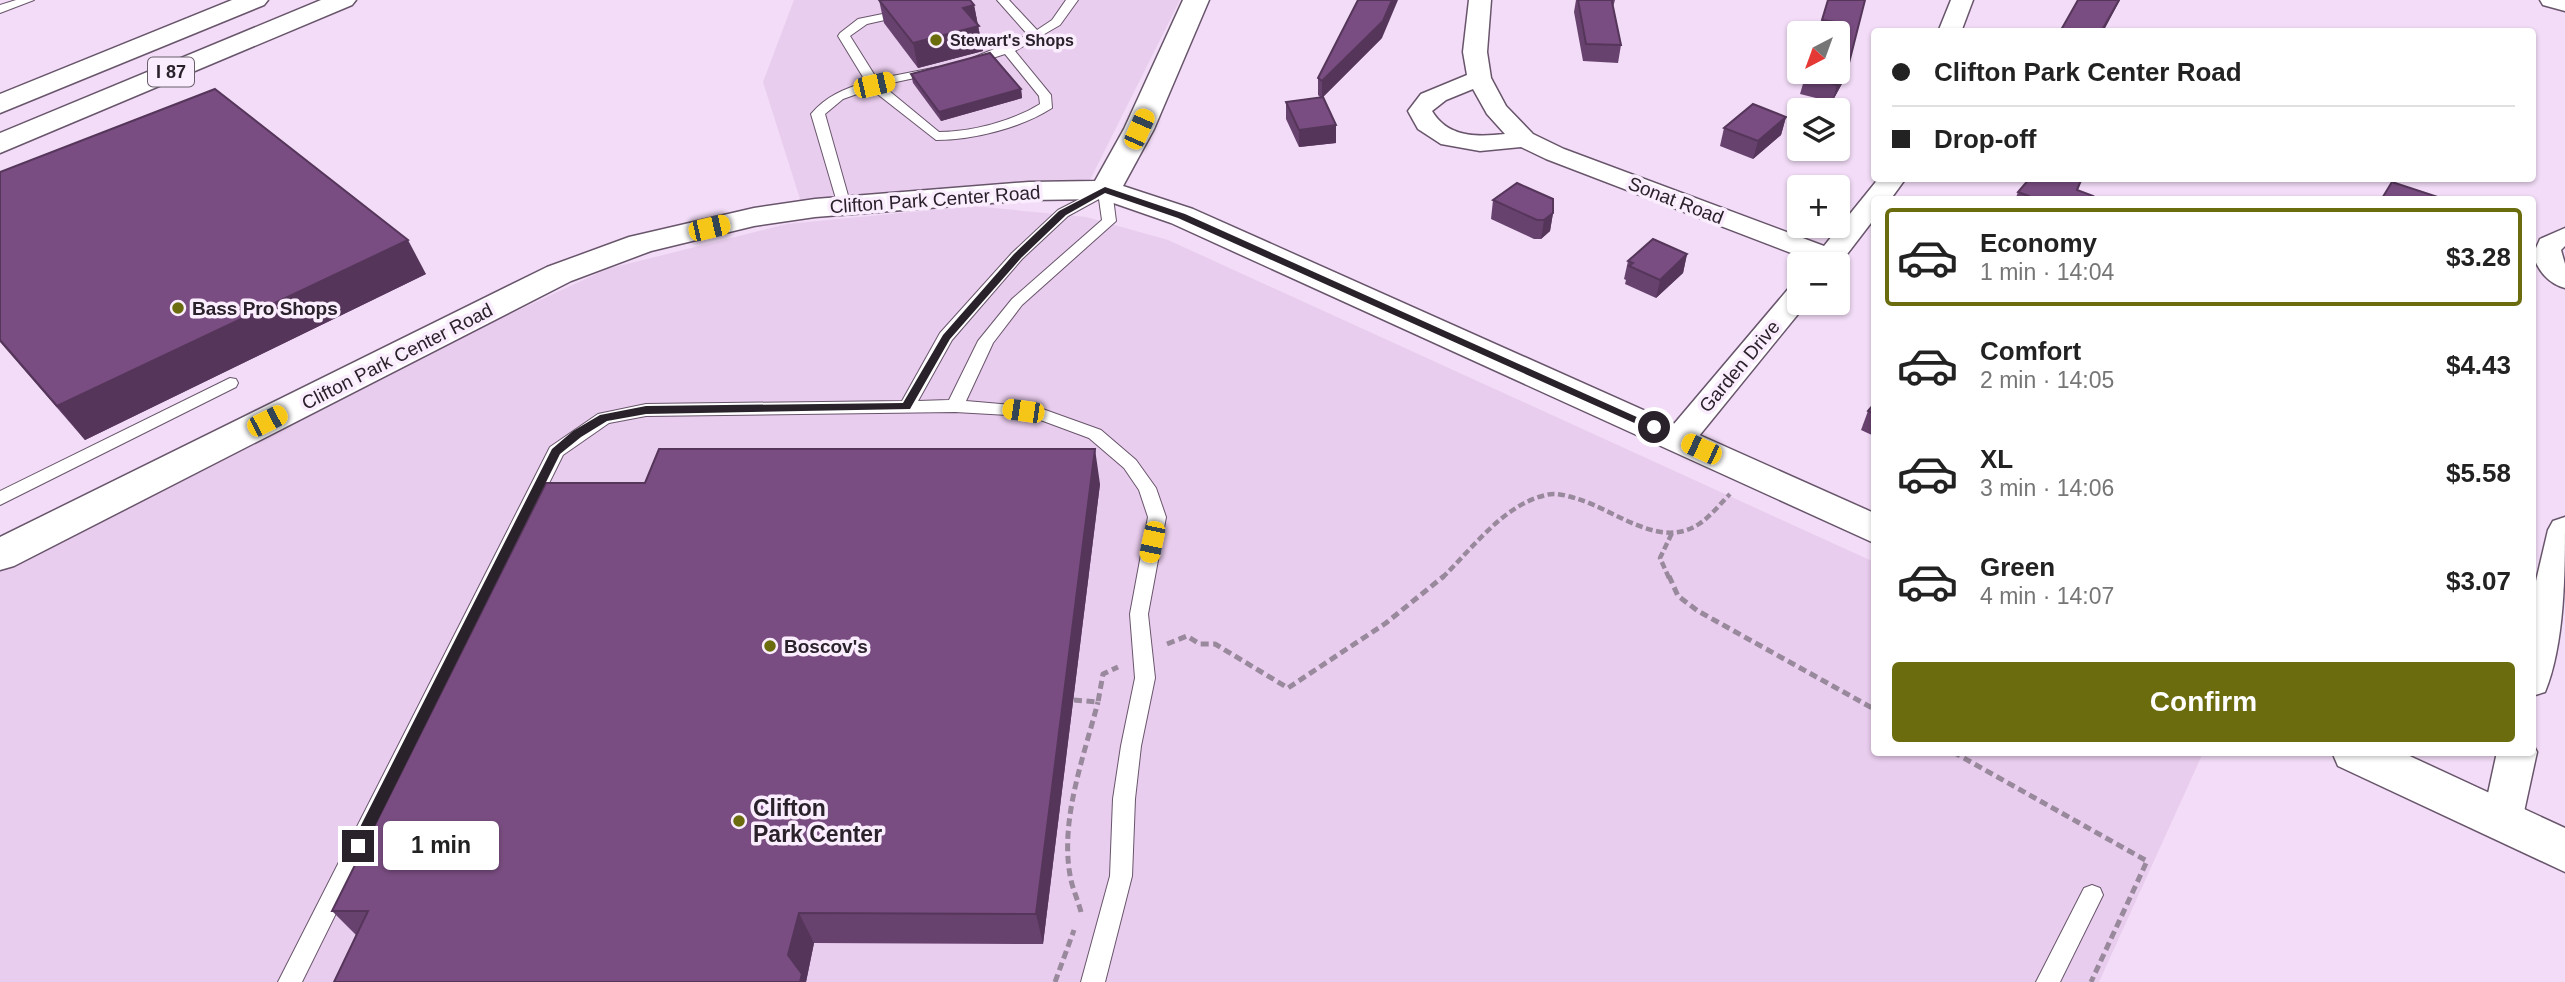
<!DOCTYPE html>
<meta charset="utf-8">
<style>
body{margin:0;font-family:Helvetica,sans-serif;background:#f6f6f6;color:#222;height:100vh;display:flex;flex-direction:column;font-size:26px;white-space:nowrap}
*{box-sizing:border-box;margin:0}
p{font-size:23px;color:#767676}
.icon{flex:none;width:38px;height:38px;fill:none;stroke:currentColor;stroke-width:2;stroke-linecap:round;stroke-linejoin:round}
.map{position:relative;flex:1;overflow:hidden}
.side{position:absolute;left:1871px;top:196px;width:665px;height:560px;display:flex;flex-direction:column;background:#fff;border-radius:7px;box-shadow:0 2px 5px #0004}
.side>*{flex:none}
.hud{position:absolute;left:1871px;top:28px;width:665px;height:154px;border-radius:7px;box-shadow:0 2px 5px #0004;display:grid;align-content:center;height:154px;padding:0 21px;background:#fff}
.needle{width:46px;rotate:221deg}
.tools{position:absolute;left:1787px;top:21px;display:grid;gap:14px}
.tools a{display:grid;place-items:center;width:63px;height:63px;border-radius:7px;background:#fff;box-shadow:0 2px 5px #0004;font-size:35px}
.end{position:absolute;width:32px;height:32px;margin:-16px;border:9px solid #2a222b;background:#fff;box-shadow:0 0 0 4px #fff}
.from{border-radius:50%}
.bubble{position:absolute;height:49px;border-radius:7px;background:#fff;box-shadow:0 2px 5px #0004;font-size:23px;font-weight:700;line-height:49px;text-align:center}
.car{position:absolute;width:21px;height:42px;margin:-21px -10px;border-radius:9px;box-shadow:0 0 5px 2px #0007;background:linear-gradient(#f5c518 24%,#345 0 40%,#f5c518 0 76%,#345 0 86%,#f5c518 0)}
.hud b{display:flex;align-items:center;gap:24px;height:66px;font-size:26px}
.hud b+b{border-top:2px solid #e0e0e0}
.hud i{width:18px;height:18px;background:#222}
ul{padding:12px 0 0;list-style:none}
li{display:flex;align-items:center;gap:21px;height:98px;margin:0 14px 10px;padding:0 7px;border:4px solid transparent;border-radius:7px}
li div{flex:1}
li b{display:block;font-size:26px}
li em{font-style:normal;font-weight:700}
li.selected{border-color:#6b6c0e}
li>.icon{width:63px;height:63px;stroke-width:1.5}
.action{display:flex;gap:14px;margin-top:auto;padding:14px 21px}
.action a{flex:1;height:80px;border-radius:7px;background:#6b6c0e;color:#fff;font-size:28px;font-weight:700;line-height:80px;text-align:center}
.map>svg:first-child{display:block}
</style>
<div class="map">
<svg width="2565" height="982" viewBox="0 0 2565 982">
<rect width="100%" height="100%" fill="#f2dcf7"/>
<!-- built -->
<g fill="#e9cdee">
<polygon points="794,0 1180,0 1090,180 976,185 801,202 763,82"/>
<polygon points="974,206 1086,217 1168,240 1874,562 1874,752 2203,753 2099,982 0,982 0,569 400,365 607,269 787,224"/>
</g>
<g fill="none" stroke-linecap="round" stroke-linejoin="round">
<!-- service casing -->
<g stroke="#68556b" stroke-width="2">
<g id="service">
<polygon points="16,0 34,0 0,13 0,5"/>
<path d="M997,0H1009L1037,30L1052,20L1066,0H1078L1060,25L1015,51L1051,95L1052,108C1021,128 973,140 936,140L871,89L843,99L825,114L851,206L849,209H839L811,114C826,96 844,89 866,82L838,36L840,33L858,19L907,9V15L867,24L850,36L877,79L938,67V73L882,85L939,132C971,132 1013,121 1040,104L1039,96L1005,54L971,65L965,61L1028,35Z"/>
<path d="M1105,186L1112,190L1116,221L1022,305L993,343L966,401L1037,407L1101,430L1136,460L1156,488L1166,517L1148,614L1155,678L1141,746L1135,799L1132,876L1105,982H1081L1110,876L1113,799L1121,746L1135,678L1130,614L1148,517L1139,490L1124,468L1089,438L1035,418L1008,415L955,412L646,416L609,423L563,455L302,982H278L550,447L598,414L646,404L902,401L940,333L1012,253L1058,210ZM1099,199L1102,220L1012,299L978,341L949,400L918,401L952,340L1022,259L1068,216Z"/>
<polygon points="230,378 236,379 238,383 236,387 0,505 0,491"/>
<polygon points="2092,885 2100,888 2103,895 2060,982 2036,982 2084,888"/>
</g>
</g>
<!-- minor casing -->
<g stroke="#68556b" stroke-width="3">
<g id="minor">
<path d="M1469,0H1491L1487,52L1491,78L1506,106L1533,134L1564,149L1824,246L1879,178H1906L1890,200H1874V219L1838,266L1810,264L1812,261L1546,159L1521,147L1480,151L1441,144L1418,129L1408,111L1421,94L1467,75L1463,52ZM1473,89L1487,114L1505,134C1478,137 1448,138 1432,111L1446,100Z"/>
<polygon points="1951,0 1973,0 1961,32 1938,32"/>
<polygon points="2540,0 2565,0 2565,11 2543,5"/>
<path d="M2565,228V246L2561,250L2565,264V288C2549,284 2538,271 2533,255L2540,239Z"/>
<polygon points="1799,285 1799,303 1807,303 1690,447 1679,450 1668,447 1663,439 1668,431 1789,288"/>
<path d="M2565,517C2565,571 2565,643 2545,692L2532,696V598L2548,530L2553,521Z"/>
<polygon points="2532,743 2537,752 2522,821 2516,834 2502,839 2488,834 2482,821 2497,752 2532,752"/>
</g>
</g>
<!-- tertiary casing -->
<g stroke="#68556b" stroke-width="3">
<g id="tertiary">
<polygon points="1183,0 1209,0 1154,129 1123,186 1193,209 1874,513 1874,543 1171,223 1102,199 1029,200 815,217 754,226 651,251 571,281 14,566 0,570 0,537 547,267 629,237 754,208 815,199 1029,182 1095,181 1124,129"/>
<polygon points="2332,752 2401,752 2565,828 2565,872 2338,766"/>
</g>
</g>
<!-- motorway casing -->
<g stroke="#68556b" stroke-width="3">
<g id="motorway">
<polygon points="232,0 268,0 264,5 0,113 0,94"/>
<polygon points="321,0 356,0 352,5 0,153 0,133"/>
</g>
</g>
<!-- path-far1 -->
<g stroke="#99899c" stroke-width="4.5" stroke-dasharray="7 3.5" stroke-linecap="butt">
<path d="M1442,578C1473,548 1503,505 1546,495C1556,492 1568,496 1578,499C1615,510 1660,550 1699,524C1711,516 1720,504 1730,494"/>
<polyline points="1669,578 1660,558 1672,533"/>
</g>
<!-- path -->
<g stroke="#99899c" stroke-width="5" stroke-dasharray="8 4.5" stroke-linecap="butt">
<polyline points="1669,576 1678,596 1698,611 1874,709"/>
<polyline points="1167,644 1187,636 1200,644 1215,644 1288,688 1386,623 1444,576"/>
<polyline points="1074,700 1098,702 1103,674 1118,667"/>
<polyline points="1953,752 2147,861 2091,982"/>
<path d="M1081,912C1078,900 1072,888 1070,875C1060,819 1084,756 1098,702"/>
<polyline points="1055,982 1074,930"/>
</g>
<!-- service -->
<use href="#service" fill="#fff" fill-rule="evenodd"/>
<!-- minor -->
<use href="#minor" fill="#fff" fill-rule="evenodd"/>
<!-- tertiary -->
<use href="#tertiary" fill="#fff" fill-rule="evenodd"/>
<!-- motorway -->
<use href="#motorway" fill="#fff" fill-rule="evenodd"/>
</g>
<!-- wall -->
<g fill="#68426f">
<polygon points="879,0 974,5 983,51 918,68 884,23"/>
<polygon points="1576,0 1615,0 1613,7 1621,45 1618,63 1583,61 1574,12"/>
<polygon points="1828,0 1849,63 1844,80 1832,102 1800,94 1805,77 1838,33 1818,33"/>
<polygon points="1382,38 1323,97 1336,125 1336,143 1299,147 1286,119 1286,102 1321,98 1318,95 1318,78"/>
<polygon points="911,74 1021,89 1022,98 941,121 913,83"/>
<polygon points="1786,117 1781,135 1753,159 1720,146 1724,128"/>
<polygon points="0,172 426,274 85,440 0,342"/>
<polygon points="2077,190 2091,200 2015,200 2018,192"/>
<polygon points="1493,200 1553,213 1550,231 1541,239 1534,239 1491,219"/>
<polygon points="1687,254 1683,273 1656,298 1625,284 1626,280 1624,279 1628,261"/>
<polygon points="1874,404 1874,436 1861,430 1868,411"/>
<polygon points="1100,484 1043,944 814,943 806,982 334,982 356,935 332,911"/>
</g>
<!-- shaded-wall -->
<g fill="#55365a">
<polygon points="1392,0 1398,0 1382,38 1322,98 1322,81"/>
<polygon points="2119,0 2120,0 2103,32 2101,32"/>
<polygon points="974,5 983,51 918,68 913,43 963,8"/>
<polygon points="1849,63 1844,80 1832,102 1837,85"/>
<polygon points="1021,89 1022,98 941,121 939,112"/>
<polygon points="1786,117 1781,135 1753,159 1758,141"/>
<polygon points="1336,125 1336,143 1299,147 1299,130"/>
<polygon points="1553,213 1550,231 1541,239 1544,220"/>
<polygon points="408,240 426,274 85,440 57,406"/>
<polygon points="1687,254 1683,273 1656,298 1660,280"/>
<polygon points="1095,449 1100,484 1043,944 1036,914"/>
<polygon points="799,913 814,943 806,982 800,982 788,955"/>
</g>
<!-- building -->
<g fill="#794d81" stroke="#55365a" stroke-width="2">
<polygon points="879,0 970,0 974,5 963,8 979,26 913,43"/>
<polygon points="1358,0 1392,0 1383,21 1322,81 1318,78"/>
<polygon points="1578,0 1612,0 1612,2 1621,45 1586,44"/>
<polygon points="1828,0 1865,0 1849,63 1837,85 1805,77 1808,72 1838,72 1838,33 1830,33 1836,22 1822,20"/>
<polygon points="2078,0 2119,0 2101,32 2061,32 2061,30"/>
<polygon points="990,53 1021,89 939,112 911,74"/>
<polygon points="215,89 408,240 57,406 0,340 0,172"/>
<polygon points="1323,97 1336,125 1299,130 1286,102"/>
<polygon points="1753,104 1786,117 1758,141 1724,128"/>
<polygon points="2030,178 2082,178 2077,190 2093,196 2090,200 2027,200 2029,196 2018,192"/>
<polygon points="2392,182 2441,198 2440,200 2381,200"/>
<polygon points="1517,183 1553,199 1553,213 1544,220 1537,220 1493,200"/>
<polygon points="1653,239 1687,254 1660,280 1629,266 1633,263 1628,261"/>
<polygon points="1874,404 1874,414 1868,411"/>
<polygon points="659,449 1095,449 1036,914 799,913 788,955 802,974 800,982 334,982 368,911 332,911 546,483 645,483"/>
</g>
<!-- route -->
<polygon fill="#2a222b" points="1105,187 1185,214 1659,427 1658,430 1650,430 1178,218 1105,193 1066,215 1021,258 950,339 910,409 646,414 607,421 581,437 560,454 363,850 353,850 353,841 552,449 573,431 600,415 646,406 903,403 943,335 1014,254 1059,211"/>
<!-- markers -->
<g fill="#6b6c0e" stroke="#faedfd" stroke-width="2.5">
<circle cx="936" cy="40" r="7"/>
<circle cx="178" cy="308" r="7"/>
<circle cx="770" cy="646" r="7"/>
<circle cx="739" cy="821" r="7"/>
</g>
<g text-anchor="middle" stroke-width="7" stroke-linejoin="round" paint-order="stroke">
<!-- far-poi labels -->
<g font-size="16" font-weight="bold" fill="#2a222b" stroke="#faedfd" text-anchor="start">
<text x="950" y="46">Stewart's Shops</text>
</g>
<!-- shield labels -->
<rect fill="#faedfd" stroke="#685f6a" stroke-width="2" x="148" y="57.5" width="46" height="29" rx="5"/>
<g font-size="18" font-weight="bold" fill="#2a222b">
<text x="171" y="78">I 87</text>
</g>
<!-- street labels -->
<g font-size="19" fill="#2a222b" stroke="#faedfd">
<text transform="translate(935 199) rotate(-4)" y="7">Clifton Park Center Road</text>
<text transform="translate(1676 200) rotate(21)" y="7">Sonat Road</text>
<text transform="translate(397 356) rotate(-27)" y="7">Clifton Park Center Road</text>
<text transform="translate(1739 366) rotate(-50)" y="7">Garden Drive</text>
</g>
<!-- poi labels -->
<g font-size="19" font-weight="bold" fill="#2a222b" stroke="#faedfd" text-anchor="start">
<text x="192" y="315">Bass Pro Shops</text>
<text x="784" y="653">Boscov's</text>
</g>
<!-- near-poi labels -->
<g font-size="23" font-weight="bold" fill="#2a222b" stroke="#faedfd" text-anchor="start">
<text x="753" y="816">Clifton<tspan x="753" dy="26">Park Center</tspan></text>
</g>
</g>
</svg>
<div class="tools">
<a><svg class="needle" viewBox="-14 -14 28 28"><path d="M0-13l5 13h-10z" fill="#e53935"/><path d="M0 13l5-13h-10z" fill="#767676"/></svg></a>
<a><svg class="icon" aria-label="layers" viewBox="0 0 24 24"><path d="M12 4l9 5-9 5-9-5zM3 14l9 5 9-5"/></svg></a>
<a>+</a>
<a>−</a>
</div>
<i class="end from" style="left:1654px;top:427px"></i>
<i class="end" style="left:358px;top:846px"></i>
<div class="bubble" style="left:383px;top:821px;width:116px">1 min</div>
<i class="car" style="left:874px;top:85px;rotate:77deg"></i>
<i class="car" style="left:1139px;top:129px;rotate:24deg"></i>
<i class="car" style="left:709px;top:228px;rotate:77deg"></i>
<i class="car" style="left:1023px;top:411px;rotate:278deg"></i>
<i class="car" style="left:267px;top:421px;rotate:63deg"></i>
<i class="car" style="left:1701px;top:449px;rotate:295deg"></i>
<i class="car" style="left:1152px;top:542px;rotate:192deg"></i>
<div class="hud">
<b><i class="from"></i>Clifton Park Center Road</b>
<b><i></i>Drop-off</b>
</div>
<section class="side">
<ul>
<li class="selected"><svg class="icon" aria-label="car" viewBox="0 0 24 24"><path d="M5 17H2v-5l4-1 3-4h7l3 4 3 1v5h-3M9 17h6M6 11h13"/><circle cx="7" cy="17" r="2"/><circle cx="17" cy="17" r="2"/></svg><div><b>Economy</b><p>1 min · 14:04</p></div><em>$3.28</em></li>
<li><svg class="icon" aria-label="car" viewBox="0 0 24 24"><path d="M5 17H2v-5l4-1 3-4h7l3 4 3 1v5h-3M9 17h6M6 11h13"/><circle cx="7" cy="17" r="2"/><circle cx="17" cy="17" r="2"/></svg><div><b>Comfort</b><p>2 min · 14:05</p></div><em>$4.43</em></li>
<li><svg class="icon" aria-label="car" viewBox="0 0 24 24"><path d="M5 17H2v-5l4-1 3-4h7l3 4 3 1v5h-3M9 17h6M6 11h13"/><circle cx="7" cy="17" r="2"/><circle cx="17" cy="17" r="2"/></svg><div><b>XL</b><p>3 min · 14:06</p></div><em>$5.58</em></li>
<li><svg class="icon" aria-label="car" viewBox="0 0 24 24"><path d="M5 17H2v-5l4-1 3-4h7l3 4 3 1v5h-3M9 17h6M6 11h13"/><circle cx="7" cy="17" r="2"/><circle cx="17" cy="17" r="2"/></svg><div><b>Green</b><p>4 min · 14:07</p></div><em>$3.07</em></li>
</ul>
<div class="action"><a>Confirm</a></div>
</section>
</div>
